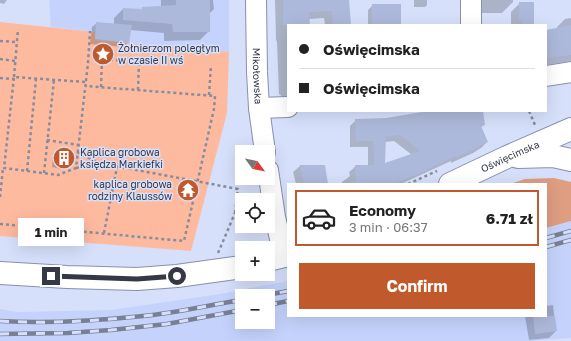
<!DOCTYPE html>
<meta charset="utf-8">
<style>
body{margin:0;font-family:"Golos Text",sans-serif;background:#f2f2f2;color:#222;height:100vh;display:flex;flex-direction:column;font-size:15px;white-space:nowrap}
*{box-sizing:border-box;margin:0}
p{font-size:13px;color:#767676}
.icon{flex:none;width:22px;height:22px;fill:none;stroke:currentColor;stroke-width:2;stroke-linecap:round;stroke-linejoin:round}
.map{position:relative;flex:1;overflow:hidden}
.details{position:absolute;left:287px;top:183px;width:260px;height:134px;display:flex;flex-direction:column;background:#fff;border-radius:0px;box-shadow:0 4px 16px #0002}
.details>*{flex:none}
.hud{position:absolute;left:287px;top:24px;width:260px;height:88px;border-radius:0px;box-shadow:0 4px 16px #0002;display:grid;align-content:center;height:88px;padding:0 12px;background:#fff}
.needle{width:26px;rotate:122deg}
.fabs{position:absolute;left:235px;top:145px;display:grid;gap:8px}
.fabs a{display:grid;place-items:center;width:40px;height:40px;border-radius:0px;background:#fff;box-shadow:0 4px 16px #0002;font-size:20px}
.end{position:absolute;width:18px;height:18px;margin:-9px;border:5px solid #353947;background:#fff;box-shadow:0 0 0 2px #fff}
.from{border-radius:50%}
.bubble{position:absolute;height:28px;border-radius:0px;background:#fff;box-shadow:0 4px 16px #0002;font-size:13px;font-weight:700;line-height:28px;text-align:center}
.hud b{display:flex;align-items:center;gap:14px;height:38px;font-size:15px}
.hud b+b{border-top:1px solid #e0e0e0}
.hud i{width:10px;height:10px;background:#222}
ul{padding:7px 0 0;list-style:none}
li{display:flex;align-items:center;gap:12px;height:56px;margin:0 8px 6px;padding:0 4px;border:2px solid transparent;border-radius:0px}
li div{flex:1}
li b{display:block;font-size:15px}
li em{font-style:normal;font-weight:700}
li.on{border-color:#c05a2c}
li>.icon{width:36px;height:36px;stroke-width:1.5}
.button{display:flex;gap:8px;margin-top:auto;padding:8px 12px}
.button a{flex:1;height:46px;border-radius:0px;background:#c05a2c;color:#fff;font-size:16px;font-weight:700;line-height:46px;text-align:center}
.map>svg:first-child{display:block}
</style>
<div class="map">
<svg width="571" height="341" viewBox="0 0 571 341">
<rect width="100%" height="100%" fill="#d6e0fb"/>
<!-- built -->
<g fill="#c5d3fc" fill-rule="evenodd">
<polygon points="49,0 229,0 229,52 94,40 95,32 51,27"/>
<path d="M571,221V338L530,341H0V309L17,312L111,310L220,294L288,281V316H546V228ZM242,296H268V322H242Z"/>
</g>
<!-- green -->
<polygon fill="#fdba9e" points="0,22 95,32 95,40 229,52 227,113 191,251 0,236"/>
<!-- forest -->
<polygon fill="#df9d82" points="554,178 571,182 571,221 546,228 546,184 510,184 525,179"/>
<!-- shadow -->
<g fill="#0003" fill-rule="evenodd">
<polygon points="0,0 7,0 4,4 0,3"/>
<polygon points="161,0 213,0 214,9 209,14 209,31 200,40 164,41 164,33 130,30 128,42 124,47 90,44 92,27 97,23 114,25 114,18 123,9 141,10 143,8 161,7"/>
<polygon points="275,0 348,0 350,25 325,25 324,18 309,19 309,25 288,25 288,97 283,97 279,94 277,42 276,40"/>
<polygon points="414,0 427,0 427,5 425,7 414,7"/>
<polygon points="475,0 513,0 513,2 502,13 475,13"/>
<polygon points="571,0 571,61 546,65 546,31 557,29 557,27 565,19 571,18"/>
<polygon points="520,3 533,25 511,25 511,12"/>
<polygon points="373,5 400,25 368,25 368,10"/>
<path d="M435,111H482L484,125L480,128L487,142L481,148L473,153L451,163V161L401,184H342V182L350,176L349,172L356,166H368V147H350V126L356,120L386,119ZM394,141L412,155L384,164L385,142Z"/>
<polygon points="56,154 64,166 61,169 52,167 53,157"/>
<polygon points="300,166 324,166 327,184 296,184 293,172"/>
<polygon points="553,305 556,331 549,338 529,340 525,316 546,316 546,306"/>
</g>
<!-- building -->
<g fill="#adb9da" fill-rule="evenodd">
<polygon points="176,0 210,0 210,32 173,32 172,24 123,20 123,8 142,9 142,7 176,5"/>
<polygon points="283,0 349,0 351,25 333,25 332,11 309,12 310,25 283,25"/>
<polygon points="519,2 534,2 534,25 522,25 522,20 519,20"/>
<rect x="372" y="4" width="29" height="21"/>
<polygon points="96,22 132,25 129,43 95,39"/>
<polygon points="571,25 571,55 546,58 546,30"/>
<path d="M428,111H483L485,125L481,126L488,142L479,146L480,147L457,157V156L427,169L428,170L394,184H356L355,165H374V153L373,141H356L355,119L386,118ZM400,135L420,151L385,163L386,137Z"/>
<polygon points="55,153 68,155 64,167 54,165"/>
<polygon points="300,165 325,165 328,184 304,184"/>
<polygon points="533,316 555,316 557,331 535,334"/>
</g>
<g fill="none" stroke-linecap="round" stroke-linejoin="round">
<!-- minor casing -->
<g stroke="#8691b0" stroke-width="22">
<g id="minor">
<path id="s1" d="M256,0L257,72L259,108L265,152"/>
<polyline points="471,0 471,25"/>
<polyline points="546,76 571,72"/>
<polyline points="259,108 288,107"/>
<polyline points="268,170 275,217 284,256"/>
</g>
</g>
<!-- major casing -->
<g stroke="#8691b0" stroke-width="24">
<g id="major">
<polyline points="518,157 553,156 571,160"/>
<path id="s2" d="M450,184L507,157L571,129"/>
<polyline points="268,260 288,255"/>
<polyline points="0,273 67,277 137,279 177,276 242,267"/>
</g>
</g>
<!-- path -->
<g stroke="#868da1" stroke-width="2.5" stroke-dasharray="3 3" stroke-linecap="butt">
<polyline points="0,41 17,42"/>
<polyline points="0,59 15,61"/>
<polyline points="14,77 18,29"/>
<polyline points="0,78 13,79"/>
<polyline points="85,82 14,77 4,168 58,175 76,168 88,63 90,31"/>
<polyline points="101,87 102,59 139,62 138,90"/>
<polyline points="209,95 211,65"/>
<polyline points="529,111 535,125"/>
<polyline points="47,140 78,145"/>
<polyline points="77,152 99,163"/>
<polyline points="76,168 99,163 238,189 235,213 242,214"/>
<polyline points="27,171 36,79"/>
<polyline points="44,173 54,80"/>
<polyline points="408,184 437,171"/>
<polyline points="0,197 3,168"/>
<polyline points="0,224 184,241 214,109 215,96 85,86"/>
<polyline points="104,233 117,167"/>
<polyline points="218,253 235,213"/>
</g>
<!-- minor -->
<use href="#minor" stroke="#fff" stroke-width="20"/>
<!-- major -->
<use href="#major" stroke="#fff" stroke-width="22"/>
<!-- rail casing -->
<g stroke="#798093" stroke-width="4.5">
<g id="rail">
<polyline points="546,238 571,231"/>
<polyline points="546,247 571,240"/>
<polyline points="262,296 288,291"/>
<polyline points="268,305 288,301"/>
<path d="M0,321C48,324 95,321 143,316C176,313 209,305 242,300"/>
<polyline points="0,334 68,333 111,330 167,324 242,310"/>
</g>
</g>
<!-- rail -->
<use href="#rail" stroke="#d6e0fb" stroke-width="3" stroke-dasharray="9" stroke-linecap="butt"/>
</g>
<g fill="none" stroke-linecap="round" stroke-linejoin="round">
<!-- route -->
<polyline stroke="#353947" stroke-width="5" points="51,276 137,279 177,276"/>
</g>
<!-- icons -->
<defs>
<g id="sight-disc" transform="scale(1.15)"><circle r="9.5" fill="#c05a2c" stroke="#d6e0fb"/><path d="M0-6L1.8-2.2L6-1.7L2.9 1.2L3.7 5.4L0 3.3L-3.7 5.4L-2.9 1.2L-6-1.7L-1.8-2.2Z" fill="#fff"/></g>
<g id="building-disc" transform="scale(1.15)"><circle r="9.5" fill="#c05a2c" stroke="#d6e0fb"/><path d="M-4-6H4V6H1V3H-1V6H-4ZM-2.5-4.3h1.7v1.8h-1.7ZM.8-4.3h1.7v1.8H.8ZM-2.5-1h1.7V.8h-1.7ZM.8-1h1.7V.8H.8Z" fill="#fff"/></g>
<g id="temple-disc" transform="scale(1.15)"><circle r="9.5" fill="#c05a2c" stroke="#d6e0fb"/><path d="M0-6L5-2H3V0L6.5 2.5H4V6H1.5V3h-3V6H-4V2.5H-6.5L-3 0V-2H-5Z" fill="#fff"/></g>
</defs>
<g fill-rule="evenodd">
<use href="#sight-disc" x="103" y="54"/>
<use href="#building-disc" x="64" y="158"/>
<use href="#temple-disc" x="188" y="190"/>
</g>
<g text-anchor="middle" stroke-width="3" stroke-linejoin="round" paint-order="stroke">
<!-- poi labels -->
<g font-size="10" fill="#353947" stroke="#d6e0fb" text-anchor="start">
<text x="118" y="52">Żołnierzom poległym<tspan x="118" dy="12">w czasie II wś</tspan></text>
<text x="80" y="156">Kaplica grobowa<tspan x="80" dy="12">księdza Markiefki</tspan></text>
<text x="172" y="188" text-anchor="end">kaplica grobowa<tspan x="172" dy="12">rodziny Klaussów</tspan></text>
</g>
<!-- street labels -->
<g font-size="10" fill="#353947" stroke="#d6e0fb">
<text dy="4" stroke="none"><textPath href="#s1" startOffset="76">Mikołowska</textPath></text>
<text dy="4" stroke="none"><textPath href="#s2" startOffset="66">Oświęcimska</textPath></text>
</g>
</g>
</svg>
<div class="fabs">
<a><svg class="needle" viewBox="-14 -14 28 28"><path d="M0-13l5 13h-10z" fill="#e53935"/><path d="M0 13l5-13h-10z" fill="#767676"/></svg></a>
<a><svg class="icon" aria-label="locate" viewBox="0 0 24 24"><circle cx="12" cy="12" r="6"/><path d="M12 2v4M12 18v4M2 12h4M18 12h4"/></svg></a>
<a>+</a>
<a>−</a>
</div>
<i class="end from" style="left:177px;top:276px"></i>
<i class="end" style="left:51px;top:276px"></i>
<div class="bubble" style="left:18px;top:218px;width:66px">1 min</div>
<div class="hud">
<b><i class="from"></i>Oświęcimska</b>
<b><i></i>Oświęcimska</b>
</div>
<section class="details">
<ul>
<li class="on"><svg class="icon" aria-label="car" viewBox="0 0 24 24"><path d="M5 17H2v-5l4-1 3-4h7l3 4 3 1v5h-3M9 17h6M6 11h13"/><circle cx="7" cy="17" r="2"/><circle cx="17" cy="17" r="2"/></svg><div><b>Economy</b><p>3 min · 06:37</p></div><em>6.71 zł</em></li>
</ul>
<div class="button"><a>Confirm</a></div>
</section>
</div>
